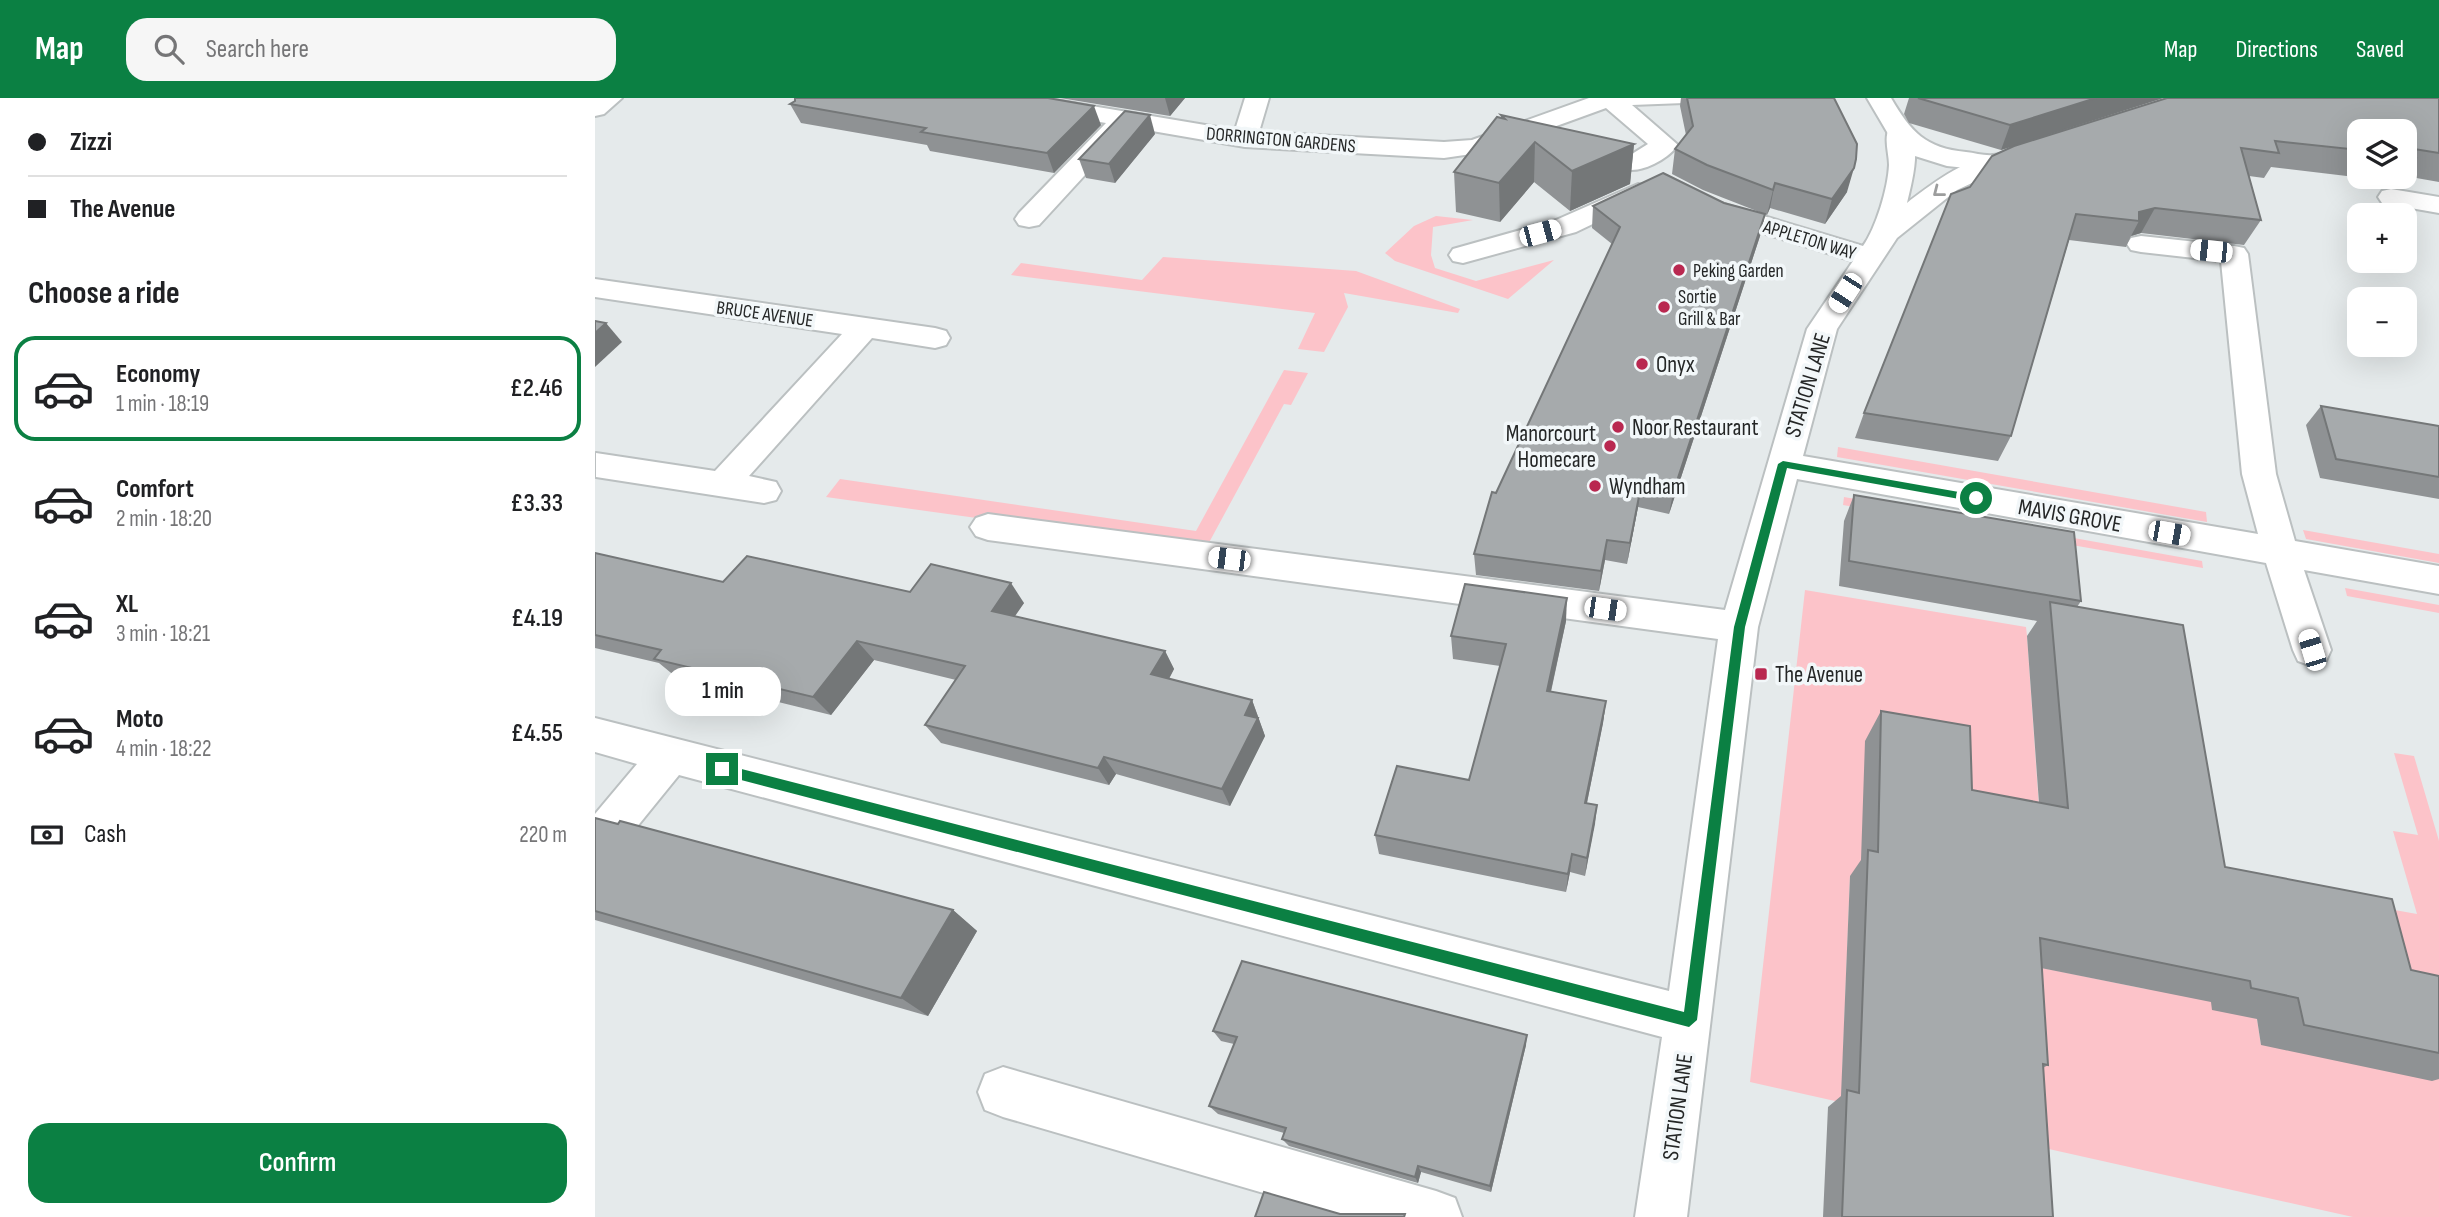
<!DOCTYPE html>
<meta charset="utf-8">
<style>
body{margin:0;font-family:"Sofia Sans Condensed",sans-serif;background:#f6f6f6;color:#202124;height:100vh;display:flex;flex-direction:column;font-size:26px;white-space:nowrap}
*{box-sizing:border-box;margin:0}
p{font-size:23px;color:#757577}
.icon{flex:none;width:38px;height:38px;fill:none;stroke:currentColor;stroke-width:2;stroke-linecap:round;stroke-linejoin:round}
.map{position:relative;flex:1;overflow:hidden}
.panel{display:flex;flex-direction:column;background:#fff;width:595px}
.panel>*{flex:none}
.guide{display:grid;align-content:center;height:154px;padding:0 28px;background:#fff}
.fabs{position:absolute;left:1752px;top:21px;display:grid;gap:14px}
.fabs a{display:grid;place-items:center;width:70px;height:70px;border-radius:14px;background:#fff;box-shadow:0 7px 28px #0002;font-size:35px}
.end{position:absolute;width:32px;height:32px;margin:-16px;border:9px solid #0b8043;background:#fff;box-shadow:0 0 0 4px #fff}
.from{border-radius:50%}
.bubble{position:absolute;height:49px;border-radius:21px;background:#fff;box-shadow:0 7px 28px #0002;font-size:23px;font-weight:600;line-height:49px;text-align:center}
.car{position:absolute;width:21px;height:42px;margin:-21px -10px;border-radius:9px;box-shadow:0 0 5px 2px #0007;background:linear-gradient(#fff 24%,#345 0 40%,#fff 0 76%,#345 0 86%,#fff 0)}
.guide b{display:flex;align-items:center;gap:24px;height:66px;font-size:26px}
.guide b+b{border-top:2px solid #e0e0e0}
.guide i{width:18px;height:18px;background:#202124}
ul{padding:0;list-style:none}
li{display:flex;align-items:center;gap:21px;height:105px;margin:0 14px 10px;padding:0 14px;border:4px solid transparent;border-radius:21px}
li div{flex:1}
li b{display:block;font-size:26px}
li em{font-style:normal;font-weight:600}
li.current{border-color:#0b8043}
li>.icon{width:63px;height:63px;stroke-width:1.5}
h2{padding:0 28px;font-size:32px;line-height:84px}
.pay{display:flex;align-items:center;gap:18px;height:77px;padding:0 28px;font-size:26px}
.pay p{margin-inline-start:auto}
.action{display:flex;gap:14px;margin-top:auto;padding:14px 28px}
.action a{flex:1;height:80px;border-radius:21px;background:#0b8043;color:#fff;font-size:28px;font-weight:600;line-height:80px;text-align:center}
header{display:flex;align-items:center;gap:42px;box-sizing:border-box;height:98px;padding:0 35px;background:#0b8043;color:#fff}
header strong{font-size:33px}
nav{display:flex;gap:38px;margin-inline-start:auto;font-size:24px}
.search{width:490px;height:63px;background:#f6f6f6;display:flex;align-items:center;gap:18px;box-sizing:border-box;padding:0 24px;border-radius:21px;color:#757577;font-size:26px}
main{display:flex;flex:1;min-height:0}
.map>svg:first-child{display:block}
</style>
<header>
<strong>Map</strong>
<div class="search"><svg class="icon" aria-label="search" viewBox="0 0 24 24"><circle cx="10" cy="10" r="6"/><path d="M15 15l6 6"/></svg>Search here</div>
<nav><a>Map</a><a>Directions</a><a>Saved</a></nav>
</header>
<main>
<section class="panel">
<div class="guide">
<b><i class="from"></i>Zizzi</b>
<b><i></i>The Avenue</b>
</div>
<h2>Choose a ride</h2>
<ul>
<li class="current"><svg class="icon" aria-label="car" viewBox="0 0 24 24"><path d="M5 17H2v-5l4-1 3-4h7l3 4 3 1v5h-3M9 17h6M6 11h13"/><circle cx="7" cy="17" r="2"/><circle cx="17" cy="17" r="2"/></svg><div><b>Economy</b><p>1 min · 18:19</p></div><em>£2.46</em></li>
<li><svg class="icon" aria-label="car" viewBox="0 0 24 24"><path d="M5 17H2v-5l4-1 3-4h7l3 4 3 1v5h-3M9 17h6M6 11h13"/><circle cx="7" cy="17" r="2"/><circle cx="17" cy="17" r="2"/></svg><div><b>Comfort</b><p>2 min · 18:20</p></div><em>£3.33</em></li>
<li><svg class="icon" aria-label="car" viewBox="0 0 24 24"><path d="M5 17H2v-5l4-1 3-4h7l3 4 3 1v5h-3M9 17h6M6 11h13"/><circle cx="7" cy="17" r="2"/><circle cx="17" cy="17" r="2"/></svg><div><b>XL</b><p>3 min · 18:21</p></div><em>£4.19</em></li>
<li><svg class="icon" aria-label="car" viewBox="0 0 24 24"><path d="M5 17H2v-5l4-1 3-4h7l3 4 3 1v5h-3M9 17h6M6 11h13"/><circle cx="7" cy="17" r="2"/><circle cx="17" cy="17" r="2"/></svg><div><b>Moto</b><p>4 min · 18:22</p></div><em>£4.55</em></li>
</ul>
<div class="pay"><svg class="icon" aria-label="cash" viewBox="0 0 24 24"><path d="M3 7h18v10H3z"/><circle cx="12" cy="12" r="2"/></svg>Cash<p>220 m</p></div>
<div class="action"><a>Confirm</a></div>
</section>
<div class="map">
<svg width="1844" height="1119" viewBox="0 0 1844 1119">
<rect width="100%" height="100%" fill="#e5eaeb"/>
<!-- green -->
<g fill="#fcc3c9">
<polygon points="841,118 878,122 838,129 836,157 840,170 881,183 959,162 913,201 800,163 790,155 819,128"/>
<polygon points="568,159 761,173 865,211 863,215 749,195 753,209 729,254 703,251 720,215 416,177 426,165 547,182"/>
<polygon points="689,272 713,275 696,307 689,306 610,452 231,399 245,381 601,433"/>
<polygon points="1243,349 1611,414 1612,424 1242,359"/>
<polygon points="1249,399 1607,463 1608,470 1248,407"/>
<polygon points="1708,432 1844,456 1844,465 1711,441"/>
<polygon points="1750,490 1844,507 1844,515 1752,498"/>
<polygon points="1210,492 1431,529 1432,538 1446,738 1332,726 1255,778 1247,981 1418,864 1551,891 1549,865 1662,921 1666,947 1766,806 1822,816 1798,733 1823,737 1799,655 1819,658 1844,743 1844,1119 1758,1119 1155,984"/>
</g>
<g fill="none" stroke-linecap="round" stroke-linejoin="round">
<!-- minor casing -->
<g stroke="#bbc0c1" stroke-width="4">
<g id="minor">
<polygon points="0,0 27,0 9,16 0,18"/>
<path d="M393,0H449L640,32L650,0H674L664,34L849,44L877,42L994,0H1092L1089,5L1037,7L1083,47C1073,61 1046,76 1029,71L1025,66L1029,61L1053,46L1011,10L890,54L849,60L650,49L534,29L444,127L434,129L424,127L420,121L424,115L511,25L405,7L396,5Z"/>
<path d="M1304,27L1313,29C1327,49 1317,83 1312,105C1334,88 1380,52 1409,60L1413,65L1409,70L1362,92L1302,140L1242,231L1208,358L1663,436L1647,376L1626,163L1546,154L1536,152L1532,146L1536,140L1546,138L1639,148L1649,150L1653,156L1681,376L1700,443L1844,468V496L1709,472L1736,552L1731,563L1717,568L1703,563L1698,552L1671,465L1202,381L1163,529L1092,1119H1040L1067,939L84,677L15,762L0,768V716L42,666L0,654V620L1074,893L1123,541L393,442L381,438L375,429L381,420L393,416L1130,512L1212,231L1258,163L1109,117L1106,111L1109,105L1119,103L1268,148C1281,130 1293,90 1294,67C1294,55 1288,39 1295,29Z"/>
<polygon points="1043,86 1052,88 1056,94 1052,100 981,134 868,165 858,163 854,157 858,151 961,122"/>
<polygon points="1796,91 1844,99 1844,115 1787,105 1783,99 1787,93"/>
<polygon points="0,181 340,230 351,233 355,240 351,247 340,250 277,240 154,378 181,384 186,393 181,402 169,405 1,379 1,355 120,373 247,236 0,199"/>
<polygon points="408,969 841,1093 860,1100 867,1119 751,1119 408,1019 390,1012 383,994 390,976"/>
</g>
</g>
<!-- major casing -->
<g stroke="#bbc0c1" stroke-width="4">
<path id="major" d="M1272,0H1296C1316,34 1330,50 1371,54C1380,55 1390,58 1398,57C1417,56 1432,42 1451,47L1455,52L1451,57L1400,73L1352,68L1320,58L1295,39Z"/>
</g>
<!-- minor -->
<use href="#minor" fill="#fff" fill-rule="evenodd"/>
<!-- major -->
<use href="#major" fill="#fff" fill-rule="evenodd"/>
</g>
<!-- wall -->
<g fill="#8f9294">
<polygon points="465,0 590,0 575,18"/>
<polygon points="1086,0 1239,0 1252,94 1230,126 1175,110 1172,117 1108,92 1077,76 1080,51 1091,37 1085,8"/>
<polygon points="1314,0 1568,0 1406,52 1314,25 1309,16"/>
<polygon points="1844,0 1844,84 1810,78 1810,33 1764,33 1764,79 1806,79 1802,84 1676,69 1669,80 1654,78 1666,122 1649,147 1546,135 1536,138 1531,149 1474,142 1416,338 1403,363 1260,340 1269,315 1375,89"/>
<polygon points="195,6 506,27 459,75 335,53 332,47 206,25"/>
<polygon points="906,17 1039,46 1035,86 975,113 939,84 905,124 861,114 859,74 906,20"/>
<polygon points="560,36 520,85 491,80 484,61"/>
<polygon points="1129,105 1170,116 1165,138 1074,416 1043,409 1032,466 1010,462 1004,493 881,477 879,456 901,395 1017,146 997,130 998,108"/>
<polygon points="1726,308 1844,328 1844,401 1725,380 1711,327"/>
<polygon points="1259,397 1486,503 1482,509 1630,769 1816,872 1844,878 1844,981 1837,983 1666,947 1662,921 1617,912 1616,904 1446,870 1453,967 1448,970 1458,1119 1228,1119 1233,1009 1246,998 1255,778 1266,762 1270,643 1286,613 1377,692 1444,705 1432,538 1442,523 1244,488 1249,423"/>
<polygon points="0,455 128,484 315,494 429,505 419,518 570,553 579,571 574,581 657,602 670,638 635,708 521,676 514,687 346,645 330,627 361,582 279,562 236,617 81,579 64,565 0,550"/>
<polygon points="971,523 956,594 1011,603 1008,625 992,705 1002,707 990,778 975,774 971,794 784,756 780,737 874,682 905,568 858,561 856,538"/>
<polygon points="0,720 358,812 382,833 333,918 0,822"/>
<polygon points="618,933 931,947 896,1094 826,1074 823,1085 694,1048 687,1041 689,1035 623,1016 614,1008 639,946 626,943"/>
</g>
<!-- shaded-wall -->
<g fill="#747778">
<polygon points="570,0 590,0 575,18"/>
<polygon points="1501,0 1568,0 1406,52 1415,27"/>
<polygon points="499,8 506,27 459,75 452,55"/>
<polygon points="555,17 560,36 520,85 514,66"/>
<polygon points="940,44 939,84 905,124 904,85"/>
<polygon points="1039,46 1035,86 975,113 977,73"/>
<polygon points="1259,70 1252,94 1230,126 1237,101"/>
<polygon points="1180,85 1175,110 1172,117 1178,92"/>
<polygon points="1560,110 1546,135 1536,138 1544,123 1544,114"/>
<polygon points="1170,116 1165,138 1074,416 1078,395"/>
<polygon points="11,225 27,244 0,269 0,235"/>
<polygon points="1046,388 1043,409 1032,466 1035,445"/>
<polygon points="1012,442 1010,462 1004,493 1006,473"/>
<polygon points="416,485 429,505 410,533 397,513"/>
<polygon points="972,500 971,523 951,615 952,593"/>
<polygon points="262,543 279,562 236,617 218,599"/>
<polygon points="570,553 579,571 566,595 556,576"/>
<polygon points="657,602 670,638 635,708 627,691 650,617"/>
<polygon points="1011,603 1008,625 988,724 990,705"/>
<polygon points="509,659 521,676 514,687 503,670"/>
<polygon points="1002,707 1000,726 990,778 992,760"/>
<polygon points="977,756 975,774 971,794 973,776"/>
<polygon points="358,812 382,833 333,918 306,900"/>
<polygon points="932,937 931,947 896,1094 895,1088"/>
<polygon points="823,1068 826,1074 823,1085 820,1079"/>
</g>
<!-- building -->
<g fill="#a6aaac" stroke="#747778" stroke-width="2">
<polygon points="200,0 453,0 499,8 452,55 326,34 331,30 195,6 200,3"/>
<polygon points="1092,0 1239,0 1262,46 1261,61 1259,70 1237,101 1180,85 1178,92 1112,67 1080,51 1098,28"/>
<polygon points="1323,0 1501,0 1415,27"/>
<polygon points="1572,0 1844,0 1844,55 1819,51 1821,59 1810,57 1810,33 1764,33 1764,52 1680,43 1684,55 1646,50 1666,122 1560,110 1544,114 1544,123 1481,116 1416,338 1269,315 1356,96 1375,89 1397,58 1419,48"/>
<polygon points="530,13 555,17 514,66 484,61"/>
<polygon points="906,17 1039,46 977,73 940,44 904,85 859,74 902,19 910,21"/>
<polygon points="1068,75 1129,105 1170,116 1078,395 1046,388 1035,445 1012,442 1006,473 879,456 897,394 901,395 1025,129 998,108"/>
<polygon points="0,223 11,225 0,235"/>
<polygon points="1726,308 1844,328 1844,379 1741,361"/>
<polygon points="1259,397 1479,434 1486,503 1254,463"/>
<polygon points="0,455 128,484 152,458 315,494 336,466 416,485 397,513 570,553 556,576 657,602 650,617 663,620 627,691 509,659 503,670 330,627 370,568 262,543 218,599 59,561 66,552 0,537"/>
<polygon points="870,486 972,500 952,593 1011,603 990,705 1002,707 992,760 977,756 973,776 780,737 802,668 874,682 911,546 856,538"/>
<polygon points="1455,504 1588,527 1630,769 1797,801 1816,872 1844,878 1844,955 1709,927 1703,900 1656,890 1655,883 1445,840 1453,967 1448,966 1458,1119 1247,1119 1252,992 1264,995 1273,752 1283,754 1286,613 1375,628 1377,692 1473,710"/>
<polygon points="0,720 23,726 25,723 358,812 306,900 0,813"/>
<polygon points="647,863 932,937 895,1088 823,1068 820,1079 687,1041 691,1030 614,1008 642,939 618,933"/>
<polygon points="669,1094 745,1116 810,1116 809,1119 660,1119"/>
</g>
<!-- one-way arrows -->
<defs><path id="oneway-chevron" d="M-2-3.5L2.5 0L-2 3.5" fill="none" stroke-width="1.6" stroke-linecap="round" stroke-linejoin="round" transform="scale(1.75)"/></defs>
<use stroke="#9c9d9d" href="#oneway-chevron" transform="translate(1343 94) rotate(142)"/>
<!-- route -->
<polygon fill="#0b8043" points="1188,363 1381,397 1386,400 1381,404 1192,370 1150,529 1102,922 1094,929 127,677 121,671 127,666 1089,914 1139,529 1183,366"/>
<!-- markers -->
<g fill="#b92850" stroke="#f2f7f9" stroke-width="2.5">
<circle cx="1084" cy="172" r="7"/>
<circle cx="1069" cy="209" r="7"/>
<circle cx="1047" cy="266" r="7"/>
<circle cx="1023" cy="329" r="7"/>
<circle cx="1015" cy="348" r="7"/>
<circle cx="1000" cy="388" r="7"/>
<rect x="1159" y="569" width="14" height="14" rx="3.5"/>
</g>
<g text-anchor="middle" stroke-width="7" stroke-linejoin="round" paint-order="stroke">
<!-- far-street labels -->
<g font-size="19" fill="#242626" stroke="#f2f7f9">
<text transform="translate(686 41) rotate(5)" y="7">DORRINGTON GARDENS</text>
<text transform="translate(1215 141) rotate(17)" y="7">APPLETON WAY</text>
<text transform="translate(170 215) rotate(8)" y="7">BRUCE AVENUE</text>
</g>
<!-- far-poi labels -->
<g font-size="19" fill="#242626" stroke="#f2f7f9" text-anchor="start">
<text x="1098" y="179">Peking Garden</text>
<text x="1083" y="205">Sortie<tspan x="1083" dy="22">Grill &amp; Bar</tspan></text>
</g>
<!-- poi labels -->
<g font-size="23" fill="#242626" stroke="#f2f7f9" text-anchor="start">
<text x="1061" y="274">Onyx</text>
<text x="1037" y="337">Noor Restaurant</text>
<text x="1001" y="343" text-anchor="end">Manorcourt<tspan x="1001" dy="26">Homecare</tspan></text>
<text x="1014" y="396">Wyndham</text>
<text x="1180" y="584">The Avenue</text>
</g>
<!-- street labels -->
<g font-size="23" fill="#242626" stroke="#f2f7f9">
<text transform="translate(1212 287) rotate(-73)" y="8">STATION LANE</text>
<text transform="translate(1475 417) rotate(10)" y="8">MAVIS GROVE</text>
<text transform="translate(1082 1009) rotate(-82)" y="8">STATION LANE</text>
</g>
</g>
</svg>
<div class="fabs">
<a><svg class="icon" aria-label="layers" viewBox="0 0 24 24"><path d="M12 4l9 5-9 5-9-5zM3 14l9 5 9-5"/></svg></a>
<a>+</a>
<a>−</a>
</div>
<i class="end from" style="left:1381px;top:400px"></i>
<i class="end" style="left:127px;top:671px"></i>
<div class="bubble" style="left:70px;top:569px;width:116px">1 min</div>
<i class="car" style="left:945px;top:135px;rotate:75deg"></i>
<i class="car" style="left:1616px;top:153px;rotate:276deg"></i>
<i class="car" style="left:1250px;top:195px;rotate:213deg"></i>
<i class="car" style="left:1574px;top:435px;rotate:100deg"></i>
<i class="car" style="left:634px;top:461px;rotate:277deg"></i>
<i class="car" style="left:1010px;top:511px;rotate:98deg"></i>
<i class="car" style="left:1717px;top:552px;rotate:343deg"></i>
</div>
</main>
